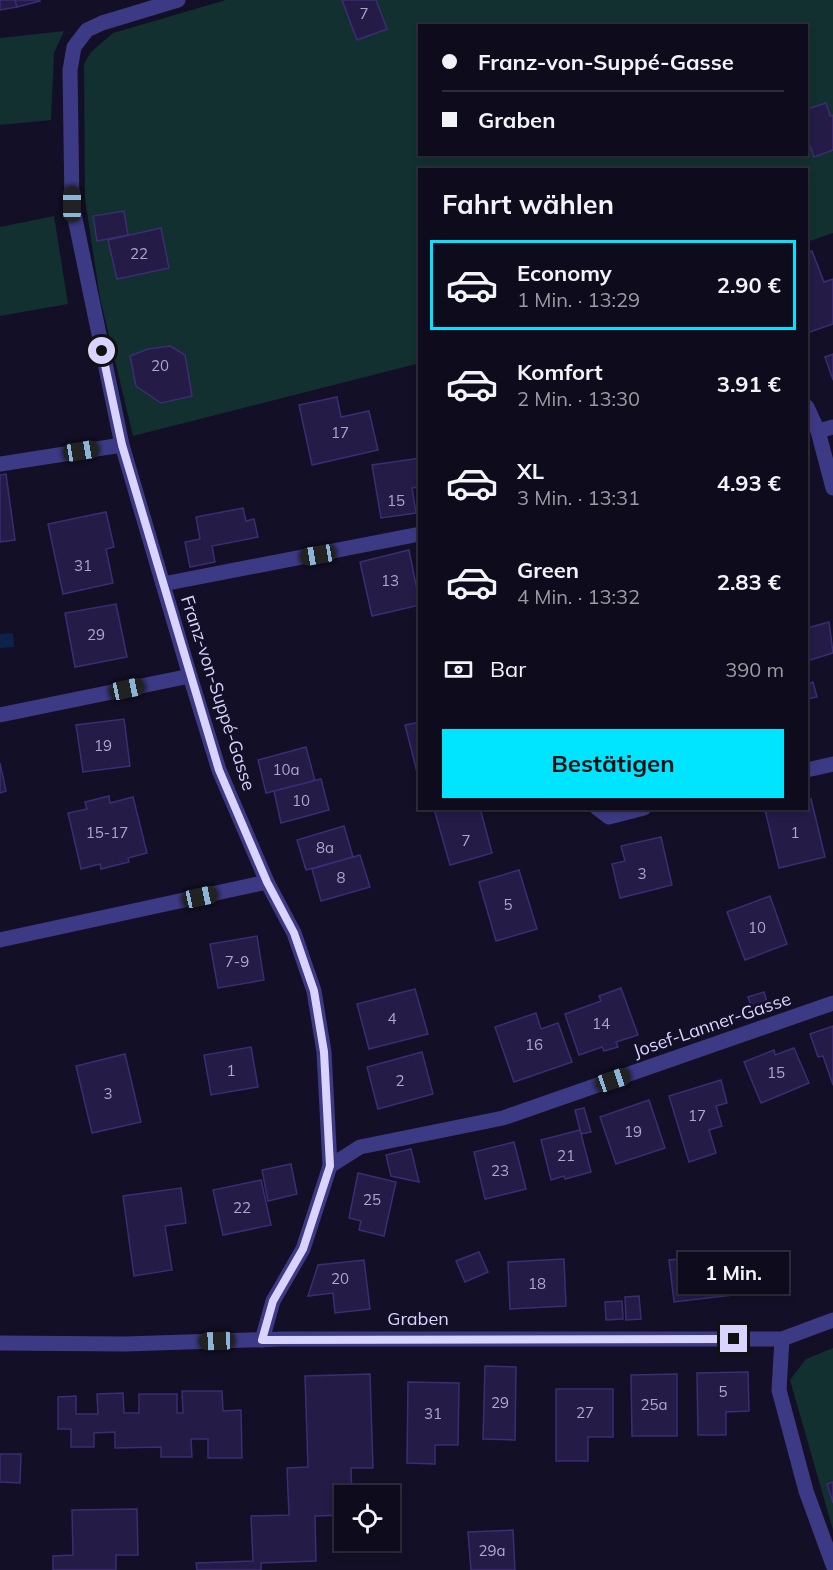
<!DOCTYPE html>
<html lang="de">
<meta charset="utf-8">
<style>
body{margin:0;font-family:Mulish,sans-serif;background:#171425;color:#f1f3f6;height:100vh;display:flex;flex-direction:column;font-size:22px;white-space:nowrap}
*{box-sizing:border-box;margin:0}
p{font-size:20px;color:#9b9ba3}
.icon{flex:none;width:33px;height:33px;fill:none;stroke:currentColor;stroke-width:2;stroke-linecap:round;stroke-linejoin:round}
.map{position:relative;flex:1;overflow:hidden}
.sheet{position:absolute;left:418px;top:168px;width:390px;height:642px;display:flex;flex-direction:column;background:#0e0b1c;border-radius:0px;box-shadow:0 3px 9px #0003,0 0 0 2px #2e2b3b}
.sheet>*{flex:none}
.guide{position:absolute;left:418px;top:24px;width:390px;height:132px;border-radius:0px;box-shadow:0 3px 9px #0003,0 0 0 2px #2e2b3b;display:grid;align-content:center;height:132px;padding:0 24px;background:#0e0b1c}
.buttons{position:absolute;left:334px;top:1485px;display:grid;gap:12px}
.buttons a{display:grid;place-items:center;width:66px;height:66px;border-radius:0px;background:#0e0b1c;box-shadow:0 3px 9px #0003,0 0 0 2px #2e2b3b;font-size:30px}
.end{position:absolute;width:27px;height:27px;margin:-14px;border:8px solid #d9d4ff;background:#111;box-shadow:0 0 0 3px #111}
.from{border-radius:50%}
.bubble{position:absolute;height:42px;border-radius:0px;background:#0e0b1c;box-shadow:0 3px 9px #0003,0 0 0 2px #2e2b3b;font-size:20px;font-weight:700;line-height:42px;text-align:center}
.car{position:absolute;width:18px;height:36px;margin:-18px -9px;border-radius:8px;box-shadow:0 0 4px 2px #0007;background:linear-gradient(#222 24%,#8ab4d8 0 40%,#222 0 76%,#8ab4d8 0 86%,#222 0)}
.guide b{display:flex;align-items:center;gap:21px;height:57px;font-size:22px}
.guide b+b{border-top:2px solid #2e2b3b}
.guide i{width:15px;height:15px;background:#f1f3f6}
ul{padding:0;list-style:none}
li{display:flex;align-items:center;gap:18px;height:90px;margin:0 12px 9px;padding:0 12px;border:3px solid transparent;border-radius:0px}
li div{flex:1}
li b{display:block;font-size:22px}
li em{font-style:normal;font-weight:700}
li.selected{border-color:#00e5ff}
li>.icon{width:54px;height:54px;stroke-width:1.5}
h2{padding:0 24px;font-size:27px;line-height:72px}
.pay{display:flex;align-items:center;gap:15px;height:66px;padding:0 24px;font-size:22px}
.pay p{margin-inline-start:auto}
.cta{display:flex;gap:12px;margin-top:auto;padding:12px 24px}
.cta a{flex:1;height:69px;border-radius:0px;background:#00e5ff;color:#111;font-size:24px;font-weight:700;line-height:69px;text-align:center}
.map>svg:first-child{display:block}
</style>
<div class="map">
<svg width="833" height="1570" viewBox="0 0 833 1570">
<rect width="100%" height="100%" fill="#130f26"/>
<!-- green -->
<g fill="#12302f" fill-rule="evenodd">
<path d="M226,0H833V233L807,242V170H420V363L133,436L100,298L85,199L84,64L91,52L113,33ZM420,26H807V154H420Z"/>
<polygon points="64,31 54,53 51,120 0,125 0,38"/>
<polygon points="54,216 68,304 0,316 0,227"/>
<polygon points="833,1348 833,1530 790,1380 806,1359"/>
</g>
<!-- water -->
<polygon fill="#0c2248" points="13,633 14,647 0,648 0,634"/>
<!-- building -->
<g fill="#241b47" stroke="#3b2d73" stroke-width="1.5">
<polygon points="0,0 15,0 17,7 0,10"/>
<polygon points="15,0 39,0 40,1 17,7"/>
<polygon points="342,0 376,0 387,29 357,40"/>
<polygon points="826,103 830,116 833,115 833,150 814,157 807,137 807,109"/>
<polygon points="124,211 128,235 97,241 93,216"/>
<polygon points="161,228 169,268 117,279 108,240"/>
<polygon points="812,251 824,282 833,279 833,324 807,333 807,253"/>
<polygon points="170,346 185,355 192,396 161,403 136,386 130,356 148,349"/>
<polygon points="833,354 833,380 825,357"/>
<polygon points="337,397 341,417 369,411 378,450 312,465 299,405"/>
<polygon points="420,458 420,487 412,488 416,513 381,518 372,465"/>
<polygon points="6,474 15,540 0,542 0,475"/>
<polygon points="243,508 246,521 254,519 258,537 212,546 215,562 190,567 185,542 200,539 196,517"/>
<polygon points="106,512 114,547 106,549 113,583 63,594 48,524"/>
<polygon points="409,550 420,605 372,616 360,562"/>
<polygon points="116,604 127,657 75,667 65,613"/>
<polygon points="829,622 833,653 807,661 807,628"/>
<polygon points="807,678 809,684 813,682 817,697 807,699"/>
<polygon points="124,719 130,766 83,772 76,725"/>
<polygon points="420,722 420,784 405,725"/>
<polygon points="306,747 315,781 266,793 258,760"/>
<polygon points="0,763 6,791 0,793"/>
<polygon points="321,779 329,810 281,823 274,791"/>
<polygon points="109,796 110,803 133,797 147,853 128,858 129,862 101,869 100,864 81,869 68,813 87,809 85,802"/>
<polygon points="811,799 825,857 779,868 765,810 807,808 807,800"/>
<polygon points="480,808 492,853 450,865 434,809"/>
<polygon points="344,826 353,857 306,870 297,840"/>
<polygon points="661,837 672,885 620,898 612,864 625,861 621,846"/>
<polygon points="360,855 370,887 321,901 312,869"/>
<polygon points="519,870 537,929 496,941 479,882"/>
<polygon points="770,896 787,944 745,960 727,912"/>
<polygon points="257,936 264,980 218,988 210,944"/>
<polygon points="621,988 638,1035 616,1042 618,1047 604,1051 602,1047 579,1055 565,1014 601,1001 599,996"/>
<polygon points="415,989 428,1034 369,1049 357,1004"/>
<polygon points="764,992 770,1012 755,1017 748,997"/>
<polygon points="536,1013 541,1029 558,1023 572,1062 514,1082 495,1027"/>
<polygon points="833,1026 833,1085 823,1056 818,1057 810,1034"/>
<polygon points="251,1047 258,1087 211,1095 204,1055"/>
<polygon points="794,1048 809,1083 761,1103 744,1062 774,1050 775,1055"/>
<polygon points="422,1052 433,1094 378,1109 367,1067"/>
<polygon points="125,1054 141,1122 92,1133 76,1066"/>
<polygon points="721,1080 727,1103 716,1106 722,1126 709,1130 716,1153 689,1162 669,1096"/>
<polygon points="649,1100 665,1148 616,1164 600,1117"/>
<polygon points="584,1108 591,1132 581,1134 575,1110"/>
<polygon points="580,1130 591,1172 565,1179 564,1176 551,1180 541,1140"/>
<polygon points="514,1142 526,1189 485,1199 474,1152"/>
<polygon points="411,1149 419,1182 391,1176 386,1155"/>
<polygon points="291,1164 297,1194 268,1201 262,1170"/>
<polygon points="358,1173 396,1182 384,1236 359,1230 361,1221 349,1218"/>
<polygon points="261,1180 271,1225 223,1235 213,1190"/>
<polygon points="181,1188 186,1223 165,1226 172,1270 134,1276 123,1196"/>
<polygon points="479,1252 488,1272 465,1282 456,1261"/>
<polygon points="736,1253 741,1294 674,1302 669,1260"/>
<polygon points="564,1259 566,1306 510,1309 508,1262"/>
<polygon points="364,1260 370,1309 335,1313 333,1293 308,1296 318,1265"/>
<polygon points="639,1296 641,1319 626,1320 625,1297"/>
<polygon points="622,1301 623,1319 606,1320 605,1302"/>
<polygon points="485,1366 516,1367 515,1440 483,1439"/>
<polygon points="748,1372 749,1411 726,1412 726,1435 698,1435 697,1373"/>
<polygon points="370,1374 373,1468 351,1468 352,1496 345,1496 345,1515 315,1516 316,1561 261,1563 261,1570 197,1570 196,1563 253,1561 251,1516 289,1515 287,1468 308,1467 305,1376"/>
<polygon points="677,1374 677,1436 632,1436 631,1375"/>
<polygon points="408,1382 459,1383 458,1445 435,1445 435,1464 407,1463"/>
<polygon points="556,1389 613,1389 613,1437 588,1437 588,1461 556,1461"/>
<polygon points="182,1391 222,1391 223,1411 241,1410 242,1458 208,1458 208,1439 191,1439 192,1457 161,1457 161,1447 115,1448 115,1432 94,1433 94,1447 71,1447 71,1429 58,1429 58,1397 76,1396 76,1414 98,1414 97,1394 123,1393 124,1413 139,1413 139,1394 177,1394 177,1413 183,1413"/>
<polygon points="0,1454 21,1454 20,1483 0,1482"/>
<polygon points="833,1482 833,1503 827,1484"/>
<polygon points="137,1509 138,1555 116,1555 116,1570 53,1570 53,1556 73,1555 72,1510"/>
<polygon points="513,1530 515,1570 471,1570 468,1532"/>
</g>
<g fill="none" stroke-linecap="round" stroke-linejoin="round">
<!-- minor -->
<g stroke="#3d3a85" stroke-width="15">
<polyline points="178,0 102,23 87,30 74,47 70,70 72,204 122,445 190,676 219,770 267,882 294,933 314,991 324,1052 330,1166 303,1249 273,1301 262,1340"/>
<polyline points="807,407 818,431 833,488"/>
<polyline points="818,431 833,427"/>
<polyline points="0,464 122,445"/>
<polyline points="163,584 420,534"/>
<polyline points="0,715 190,676"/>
<polyline points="807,770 833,764"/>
<polyline points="597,808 609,817 644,808"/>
<polyline points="0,940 267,882"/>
<polyline points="330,1166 360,1147 503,1118 833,1003"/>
<polyline points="782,1339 779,1390 806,1491 833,1565"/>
<polyline points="0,1343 125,1344 283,1339 782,1339 833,1320"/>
</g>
</g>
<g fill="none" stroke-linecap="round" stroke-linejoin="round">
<!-- route -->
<polyline stroke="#d9d4ff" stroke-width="8" points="102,351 122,445 219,770 267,882 294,933 314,991 324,1052 330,1166 303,1249 273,1301 262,1340 734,1339"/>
</g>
<g text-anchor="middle" stroke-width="5" stroke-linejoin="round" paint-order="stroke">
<!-- number labels -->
<g font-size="15" fill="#aca6d1">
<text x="364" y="19">7</text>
<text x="139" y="259">22</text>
<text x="160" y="371">20</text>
<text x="340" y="438">17</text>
<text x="396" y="506">15</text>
<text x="83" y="571">31</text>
<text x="390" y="586">13</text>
<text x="96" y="640">29</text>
<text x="103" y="751">19</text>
<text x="286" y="775">10a</text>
<text x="301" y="806">10</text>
<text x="107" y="838">15-17</text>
<text x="795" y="838">1</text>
<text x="466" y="846">7</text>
<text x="325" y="853">8a</text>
<text x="642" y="879">3</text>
<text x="341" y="883">8</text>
<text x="508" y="910">5</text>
<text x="757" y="933">10</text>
<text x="237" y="967">7-9</text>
<text x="392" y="1024">4</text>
<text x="601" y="1029">14</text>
<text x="534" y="1050">16</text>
<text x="231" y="1076">1</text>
<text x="776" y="1078">15</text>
<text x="400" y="1086">2</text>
<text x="108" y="1099">3</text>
<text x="697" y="1121">17</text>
<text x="633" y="1137">19</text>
<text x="566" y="1161">21</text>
<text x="500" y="1176">23</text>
<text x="372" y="1205">25</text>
<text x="242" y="1213">22</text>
<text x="340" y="1284">20</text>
<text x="537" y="1289">18</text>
<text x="723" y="1397">5</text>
<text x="500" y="1408">29</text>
<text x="654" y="1410">25a</text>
<text x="585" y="1418">27</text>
<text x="433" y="1419">31</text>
<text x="492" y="1556">29a</text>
</g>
<!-- street labels -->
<g font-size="18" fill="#d9d4ff" stroke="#130f26">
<text transform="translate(218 693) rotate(72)" y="6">Franz-von-Suppé-Gasse</text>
<text transform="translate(712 1025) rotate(-19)" y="6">Josef-Lanner-Gasse</text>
<text x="418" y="1325">Graben</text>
</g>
</g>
</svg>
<div class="buttons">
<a><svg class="icon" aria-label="locate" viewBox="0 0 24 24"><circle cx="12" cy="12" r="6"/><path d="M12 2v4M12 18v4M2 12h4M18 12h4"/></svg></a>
</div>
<i class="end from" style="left:102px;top:351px"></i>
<i class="end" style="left:734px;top:1339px"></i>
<div class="bubble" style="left:678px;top:1252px;width:111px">1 Min.</div>
<i class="car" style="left:72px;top:204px;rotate:0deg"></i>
<i class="car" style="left:81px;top:451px;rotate:81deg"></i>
<i class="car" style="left:318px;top:555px;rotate:260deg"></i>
<i class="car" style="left:127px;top:689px;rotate:78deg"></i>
<i class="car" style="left:200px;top:897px;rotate:78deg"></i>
<i class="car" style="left:613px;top:1080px;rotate:71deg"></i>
<i class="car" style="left:217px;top:1341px;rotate:268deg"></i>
<div class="guide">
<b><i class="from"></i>Franz-von-Suppé-Gasse</b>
<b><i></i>Graben</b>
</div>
<section class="sheet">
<h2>Fahrt wählen</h2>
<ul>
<li class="selected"><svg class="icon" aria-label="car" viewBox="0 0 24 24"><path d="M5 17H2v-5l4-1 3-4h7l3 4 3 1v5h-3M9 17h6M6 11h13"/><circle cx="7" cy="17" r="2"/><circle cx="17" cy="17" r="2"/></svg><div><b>Economy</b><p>1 Min. · 13:29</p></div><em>2.90 €</em></li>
<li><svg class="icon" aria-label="car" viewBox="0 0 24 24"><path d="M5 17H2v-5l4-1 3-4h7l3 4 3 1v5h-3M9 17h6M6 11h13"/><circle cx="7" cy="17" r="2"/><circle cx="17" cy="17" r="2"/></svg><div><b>Komfort</b><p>2 Min. · 13:30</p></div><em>3.91 €</em></li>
<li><svg class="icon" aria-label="car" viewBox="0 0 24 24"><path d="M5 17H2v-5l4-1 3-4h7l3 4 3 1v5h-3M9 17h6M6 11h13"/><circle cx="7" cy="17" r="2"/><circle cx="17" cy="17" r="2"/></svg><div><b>XL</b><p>3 Min. · 13:31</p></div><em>4.93 €</em></li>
<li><svg class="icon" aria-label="car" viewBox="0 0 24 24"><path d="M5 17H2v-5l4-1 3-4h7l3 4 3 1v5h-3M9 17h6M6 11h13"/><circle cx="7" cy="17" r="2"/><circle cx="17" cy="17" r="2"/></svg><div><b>Green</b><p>4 Min. · 13:32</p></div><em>2.83 €</em></li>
</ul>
<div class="pay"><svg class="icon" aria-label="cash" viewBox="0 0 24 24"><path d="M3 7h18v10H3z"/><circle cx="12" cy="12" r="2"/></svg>Bar<p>390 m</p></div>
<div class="cta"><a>Bestätigen</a></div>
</section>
</div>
